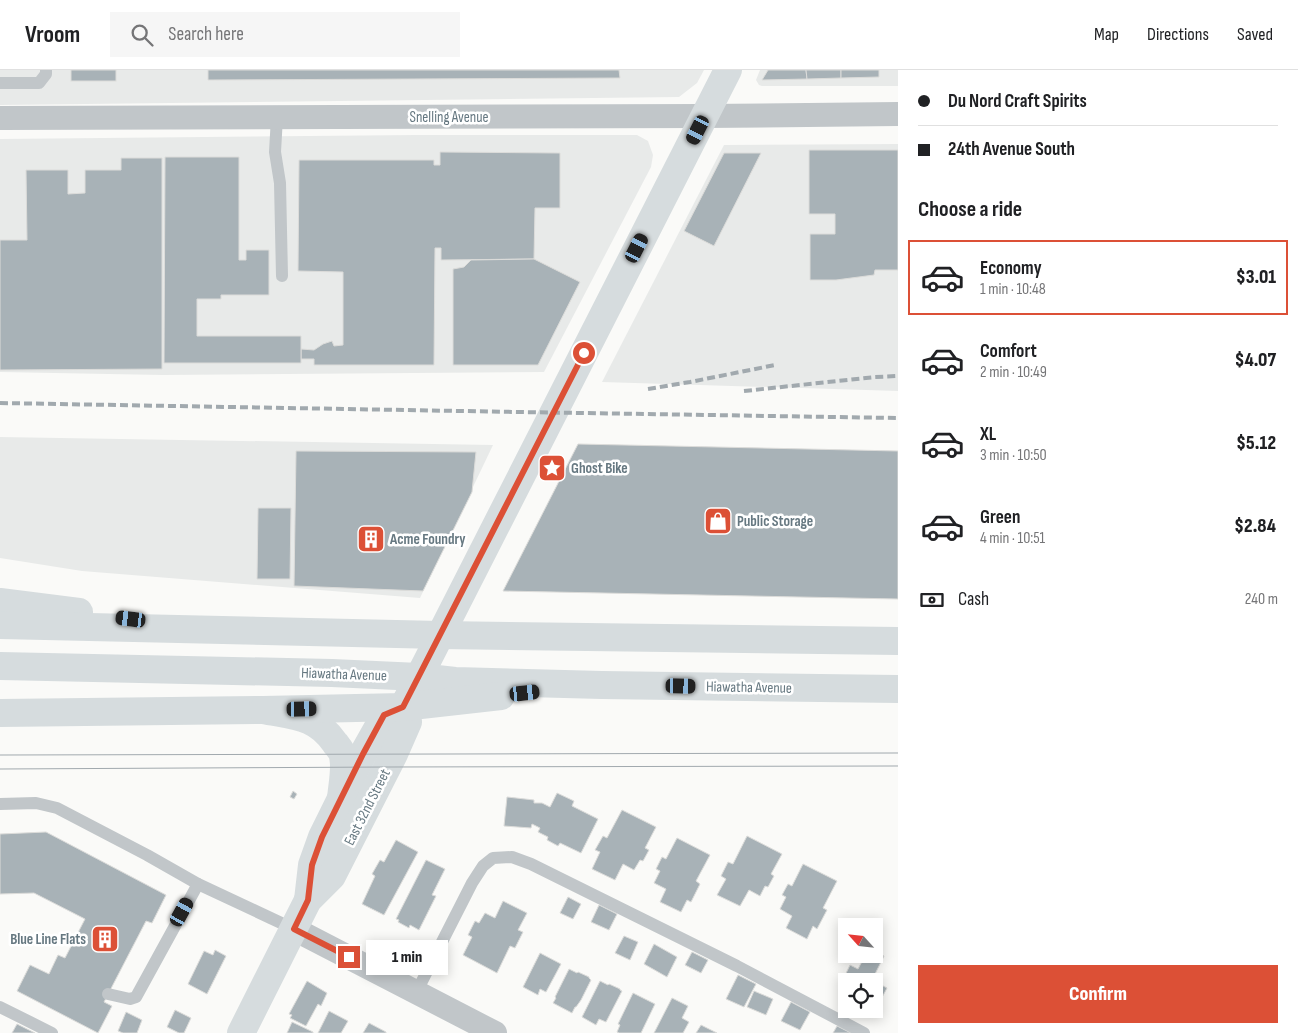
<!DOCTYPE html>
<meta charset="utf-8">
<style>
body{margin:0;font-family:"Sofia Sans Condensed",sans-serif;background:#f6f6f6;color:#202124;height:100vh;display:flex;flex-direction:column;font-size:19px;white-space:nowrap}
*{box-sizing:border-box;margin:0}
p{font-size:16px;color:#757577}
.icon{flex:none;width:28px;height:28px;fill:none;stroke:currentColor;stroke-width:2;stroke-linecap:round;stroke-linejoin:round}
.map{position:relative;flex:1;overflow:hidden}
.panel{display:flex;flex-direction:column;background:#fff;width:400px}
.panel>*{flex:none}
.hud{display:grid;align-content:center;height:110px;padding:0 20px;background:#fff}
.needle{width:32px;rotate:297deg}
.controls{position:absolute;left:838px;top:848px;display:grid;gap:10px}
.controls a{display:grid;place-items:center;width:45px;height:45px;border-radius:0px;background:#fff;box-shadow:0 2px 12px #0003;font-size:25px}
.end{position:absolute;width:22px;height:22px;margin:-11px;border:6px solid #dc5036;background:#fff;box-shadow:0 0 0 2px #fff}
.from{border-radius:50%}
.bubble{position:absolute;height:35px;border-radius:0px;background:#fff;box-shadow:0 2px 12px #0003;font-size:16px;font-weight:800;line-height:35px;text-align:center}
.car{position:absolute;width:15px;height:30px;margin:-15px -8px;border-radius:6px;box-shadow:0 0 4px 1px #0007;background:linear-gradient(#222 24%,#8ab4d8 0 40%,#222 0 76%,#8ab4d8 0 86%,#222 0)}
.hud b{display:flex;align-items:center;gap:18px;height:48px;font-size:19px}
.hud b+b{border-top:1px solid #e0e0e0}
.hud i{width:12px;height:12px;background:#202124}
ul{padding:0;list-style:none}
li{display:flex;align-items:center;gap:15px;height:75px;margin:0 10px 8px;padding:0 10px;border:2px solid transparent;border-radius:0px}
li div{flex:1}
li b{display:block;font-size:19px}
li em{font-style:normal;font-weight:800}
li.active{border-color:#dc5036}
li>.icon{width:45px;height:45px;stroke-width:1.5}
h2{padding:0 20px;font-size:22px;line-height:60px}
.pay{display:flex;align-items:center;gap:12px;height:55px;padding:0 20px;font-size:19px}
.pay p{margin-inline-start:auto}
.button{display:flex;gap:10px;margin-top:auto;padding:10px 20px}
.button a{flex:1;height:58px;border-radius:0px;background:#dc5036;color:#fff;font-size:20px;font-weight:800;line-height:58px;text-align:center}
header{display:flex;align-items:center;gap:30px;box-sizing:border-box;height:70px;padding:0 25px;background:#fff;border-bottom:1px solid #e0e0e0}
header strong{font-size:24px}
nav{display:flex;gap:28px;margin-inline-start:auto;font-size:18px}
.search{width:350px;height:45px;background:#f6f6f6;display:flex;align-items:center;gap:12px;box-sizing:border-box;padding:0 18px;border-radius:0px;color:#757577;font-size:19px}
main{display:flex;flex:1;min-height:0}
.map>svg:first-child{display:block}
</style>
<header>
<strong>Vroom</strong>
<div class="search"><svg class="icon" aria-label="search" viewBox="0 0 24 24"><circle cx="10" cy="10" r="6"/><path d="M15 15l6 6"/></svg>Search here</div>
<nav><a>Map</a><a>Directions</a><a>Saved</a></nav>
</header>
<main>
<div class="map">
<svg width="898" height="963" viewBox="0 0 898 963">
<rect width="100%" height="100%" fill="#fafaf8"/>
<!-- built -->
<g fill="#e8eae9">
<polygon points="0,0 704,0 697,13 679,27 0,35"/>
<polygon points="760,0 898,0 898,16 762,16 759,15 756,10"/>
<polygon points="416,65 637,65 648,71 653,85 651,97 544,302 163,305 0,302 0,69"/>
<polygon points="898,74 898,321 602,312 724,75"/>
<polygon points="0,367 493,375 420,528 82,501 0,488"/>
</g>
<!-- building -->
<g fill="#a8b2b7" stroke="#dcdcda">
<rect x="71" y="0" width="45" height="11"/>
<polygon points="208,0 619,0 620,8 208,10"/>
<polygon points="768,0 806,0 807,9 762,10"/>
<polygon points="806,0 841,0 841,8 807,9"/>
<polygon points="841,0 879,0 879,7 841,8"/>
<polygon points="809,80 898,80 898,200 875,200 874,205 836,210 810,210 810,164 835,164 835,144 809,144"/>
<polygon points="440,82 560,83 560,138 535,138 534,189 441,190 441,178 435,178 434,295 314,295 314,289 301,289 301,279 314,280 323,274 332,271 334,276 343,275 343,202 298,201 299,90 434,90 434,95 440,95"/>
<polygon points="724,83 761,83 714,176 684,161"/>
<polygon points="165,87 239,87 239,190 246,190 246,180 269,180 269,225 221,225 221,229 197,229 197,266 301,266 301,293 164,293"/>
<polygon points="121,88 162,88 162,299 0,300 0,170 27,170 26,100 68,100 68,124 85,123 85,100 121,100"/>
<polygon points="534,189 580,212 538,295 453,295 453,199 464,197 471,190"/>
<polygon points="578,374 898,381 898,529 503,521"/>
<polygon points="296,381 476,382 472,422 423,521 294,516"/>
<polygon points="258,438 291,438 290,509 257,509"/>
<polygon points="293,721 297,724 294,729 290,727"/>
<polygon points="557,723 574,731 572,736 598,749 581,783 560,773 558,776 547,770 548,767 538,762 540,758 532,754 531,758 504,756 507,727 534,730 534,733 542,733 550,737"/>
<polygon points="622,740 656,757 645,778 649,780 643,791 640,790 634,800 623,794 615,810 592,799 600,782 595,780 603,766 607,768"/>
<polygon points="46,762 166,825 152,853 146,851 104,932 112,936 98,963 17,921 30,895 49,904 58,885 65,888 85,849 34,823 0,824 0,764"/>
<polygon points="747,766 782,784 771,804 774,806 768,817 765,816 760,826 749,820 740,836 717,825 726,809 721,806 728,792 733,794"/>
<polygon points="677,768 710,785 696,811 700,814 691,832 687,830 681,842 660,832 666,819 654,813 660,801 656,799 662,787 666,789"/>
<polygon points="396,770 418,782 384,845 362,834 375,806 372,804 380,790 384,792"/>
<polygon points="426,790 445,799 432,825 436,826 419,860 410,855 409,858 398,852 399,850 396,849"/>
<polygon points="803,794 837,811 823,838 827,840 817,859 813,856 807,869 786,858 792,846 780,839 786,827 782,825 788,814 792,816"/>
<polygon points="568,827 581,834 573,849 560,843"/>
<polygon points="503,831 527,843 518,860 523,862 515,878 510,876 497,903 463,885 472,867 468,865 475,851 479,853 485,843 495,848"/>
<polygon points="599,835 617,844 609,860 591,852"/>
<polygon points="624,866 638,872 630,890 615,883"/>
<polygon points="654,874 677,887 667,907 644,894"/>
<polygon points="215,880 226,886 207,924 188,914 204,881 213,885"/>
<polygon points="874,881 884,886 872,910 887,918 879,933 876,932 874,937 874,911 846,911 846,921 839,918 850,895 858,899 866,884 874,884"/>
<polygon points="692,882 708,890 701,903 685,895"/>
<polygon points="540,883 561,894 546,922 540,919 538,925 523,917"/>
<polygon points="569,899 577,903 578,902 589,907 589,908 591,910 581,930 576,937 575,937 572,943 553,933 556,928 555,927"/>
<polygon points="738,905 756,914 744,937 726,929"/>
<polygon points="307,911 327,923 321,936 318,934 306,956 290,948 292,945 289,944"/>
<polygon points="600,911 608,915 609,914 620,919 620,920 622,921 606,952 599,949 596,955 582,947"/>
<polygon points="754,921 773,929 766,945 747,937"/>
<polygon points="633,923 655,934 641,963 619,963 617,962 620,955 618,954"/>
<polygon points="672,928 688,936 682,948 689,952 683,963 654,963"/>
<polygon points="791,932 810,942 800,960 781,951"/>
<polygon points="848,939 867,939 863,947"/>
<polygon points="175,940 191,948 184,963 179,963 167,957"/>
<polygon points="329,941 348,951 341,963 318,963"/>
<polygon points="126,942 142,950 137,963 123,963 118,961"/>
<polygon points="292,952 313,962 313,963 287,963"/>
<polygon points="369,953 386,962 386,963 363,963"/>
<polygon points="17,954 35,963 12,963"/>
<polygon points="701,955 717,963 696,963"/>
<polygon points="837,956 851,963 833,963"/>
</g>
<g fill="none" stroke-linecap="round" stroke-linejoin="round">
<!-- lane -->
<g stroke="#c1c6c9" stroke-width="12">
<polyline points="0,13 39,13 46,4 46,0"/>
<polyline points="277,47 275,82 280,113 282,206"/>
<polyline points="0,734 36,733 57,738 147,785 198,814 294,859"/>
<polyline points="416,923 472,813 483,796 493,788 512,787 531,794 737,896 864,963"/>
<polyline points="108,924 130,929 136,927 198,814"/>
<polyline points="0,937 52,963"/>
</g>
<!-- street -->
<g stroke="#c1c6c9" stroke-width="24">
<polyline points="0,48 705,46 898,44"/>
<polyline points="294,859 495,963"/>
</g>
<!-- secondary -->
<g stroke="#d6dcde" stroke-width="28">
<polyline points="308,830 312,795 322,767 363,684 385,645 403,637 419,607 728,0"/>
<polyline points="241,963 308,830 332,806 394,684 408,652 403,637"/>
</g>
<!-- primary -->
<path stroke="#d6dcde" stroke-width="28" d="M0,643L263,640C293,646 316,645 335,673C338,677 342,681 343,686C346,699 342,715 341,729"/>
<!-- highway -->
<g stroke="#d6dcde" stroke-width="28">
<polyline points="0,532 79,542"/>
<polyline points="0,555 440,565 898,571"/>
<polyline points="0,596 332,603 419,607 455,611 602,615 898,619"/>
<polyline points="263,640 403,637 501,626"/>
</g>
<!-- tram -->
<g stroke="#a1a9ae" stroke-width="1">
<polyline points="0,685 898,683"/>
<polyline points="0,699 387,697 898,696"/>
</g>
<!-- rail -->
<g stroke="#a1a9ae" stroke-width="4" stroke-dasharray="8 4" stroke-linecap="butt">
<polyline points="648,319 690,312 775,295"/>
<polyline points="744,321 875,307 898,306"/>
<polyline points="0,333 519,342 898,348"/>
</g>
</g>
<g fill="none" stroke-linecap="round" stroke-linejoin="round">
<!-- route -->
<polyline stroke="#dc5036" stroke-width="6" points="349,887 294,859 308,830 312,795 322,767 363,684 384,645 403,637 584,283"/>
</g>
<!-- icons -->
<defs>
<g id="sight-square" transform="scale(1.4375)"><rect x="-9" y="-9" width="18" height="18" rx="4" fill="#dc5036" stroke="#fff"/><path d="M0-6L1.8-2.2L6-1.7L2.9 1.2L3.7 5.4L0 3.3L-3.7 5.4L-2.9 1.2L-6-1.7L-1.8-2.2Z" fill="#fff"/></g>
<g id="shop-square" transform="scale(1.4375)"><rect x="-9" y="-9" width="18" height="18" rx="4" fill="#dc5036" stroke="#fff"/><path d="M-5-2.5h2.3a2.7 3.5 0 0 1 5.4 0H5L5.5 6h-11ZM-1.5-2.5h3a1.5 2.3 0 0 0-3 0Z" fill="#fff"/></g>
<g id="building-square" transform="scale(1.4375)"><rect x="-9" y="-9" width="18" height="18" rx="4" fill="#dc5036" stroke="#fff"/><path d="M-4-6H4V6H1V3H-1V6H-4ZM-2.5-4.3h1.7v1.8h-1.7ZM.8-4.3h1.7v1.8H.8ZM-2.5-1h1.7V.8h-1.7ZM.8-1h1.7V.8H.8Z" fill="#fff"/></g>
</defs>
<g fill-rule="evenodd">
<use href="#sight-square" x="552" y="398"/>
<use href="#shop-square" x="718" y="451"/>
<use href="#building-square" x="371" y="469"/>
<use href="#building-square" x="105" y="869"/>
</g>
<g text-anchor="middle" stroke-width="5" stroke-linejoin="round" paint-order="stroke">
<!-- street labels -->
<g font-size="15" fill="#667881" stroke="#fff">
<text x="449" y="52">Snelling Avenue</text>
<text transform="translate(344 604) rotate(2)" y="5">Hiawatha Avenue</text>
<text transform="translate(749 617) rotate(1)" y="5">Hiawatha Avenue</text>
<text transform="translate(367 737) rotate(-63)" y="5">East 32nd Street</text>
</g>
<!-- poi labels -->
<g font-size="15" font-weight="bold" fill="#667881" stroke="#fff" text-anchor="start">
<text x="571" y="403">Ghost Bike</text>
<text x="737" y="456">Public Storage</text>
<text x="390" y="474">Acme Foundry</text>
<text x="86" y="874" text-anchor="end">Blue Line Flats</text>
</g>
</g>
</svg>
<div class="controls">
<a><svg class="needle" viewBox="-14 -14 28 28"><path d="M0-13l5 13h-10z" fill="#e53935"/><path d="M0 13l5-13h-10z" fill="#757577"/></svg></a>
<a><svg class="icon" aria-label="locate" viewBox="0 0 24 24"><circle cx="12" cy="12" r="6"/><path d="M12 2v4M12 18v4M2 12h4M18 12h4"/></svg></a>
</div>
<i class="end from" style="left:584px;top:283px"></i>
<i class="end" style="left:349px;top:887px"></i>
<div class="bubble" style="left:366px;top:870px;width:82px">1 min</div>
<i class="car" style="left:698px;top:60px;rotate:207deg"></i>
<i class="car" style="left:637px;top:178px;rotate:27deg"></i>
<i class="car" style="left:131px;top:549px;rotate:277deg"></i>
<i class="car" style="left:681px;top:616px;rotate:91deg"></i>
<i class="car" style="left:525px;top:623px;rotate:84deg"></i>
<i class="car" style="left:302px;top:639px;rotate:89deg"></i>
<i class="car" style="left:182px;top:842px;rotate:29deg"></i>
</div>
<section class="panel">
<div class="hud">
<b><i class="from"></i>Du Nord Craft Spirits</b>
<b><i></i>24th Avenue South</b>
</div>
<h2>Choose a ride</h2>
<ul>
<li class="active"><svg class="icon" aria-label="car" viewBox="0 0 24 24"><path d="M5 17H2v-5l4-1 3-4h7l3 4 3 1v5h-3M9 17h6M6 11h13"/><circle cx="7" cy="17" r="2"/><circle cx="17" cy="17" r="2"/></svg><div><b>Economy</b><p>1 min · 10:48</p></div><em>$3.01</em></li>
<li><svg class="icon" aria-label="car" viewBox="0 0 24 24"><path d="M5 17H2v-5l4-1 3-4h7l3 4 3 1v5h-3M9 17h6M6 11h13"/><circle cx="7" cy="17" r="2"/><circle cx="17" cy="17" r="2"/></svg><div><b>Comfort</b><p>2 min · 10:49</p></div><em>$4.07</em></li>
<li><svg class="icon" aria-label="car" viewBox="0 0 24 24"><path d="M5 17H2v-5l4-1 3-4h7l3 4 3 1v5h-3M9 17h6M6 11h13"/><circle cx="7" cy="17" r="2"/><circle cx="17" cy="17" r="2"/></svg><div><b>XL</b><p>3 min · 10:50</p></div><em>$5.12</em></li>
<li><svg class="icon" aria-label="car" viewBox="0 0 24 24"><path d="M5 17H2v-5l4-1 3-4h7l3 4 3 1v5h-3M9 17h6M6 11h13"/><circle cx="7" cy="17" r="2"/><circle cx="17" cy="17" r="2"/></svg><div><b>Green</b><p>4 min · 10:51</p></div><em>$2.84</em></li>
</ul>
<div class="pay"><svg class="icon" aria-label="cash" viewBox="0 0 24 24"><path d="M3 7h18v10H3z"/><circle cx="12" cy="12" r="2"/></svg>Cash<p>240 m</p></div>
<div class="button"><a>Confirm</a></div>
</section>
</main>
